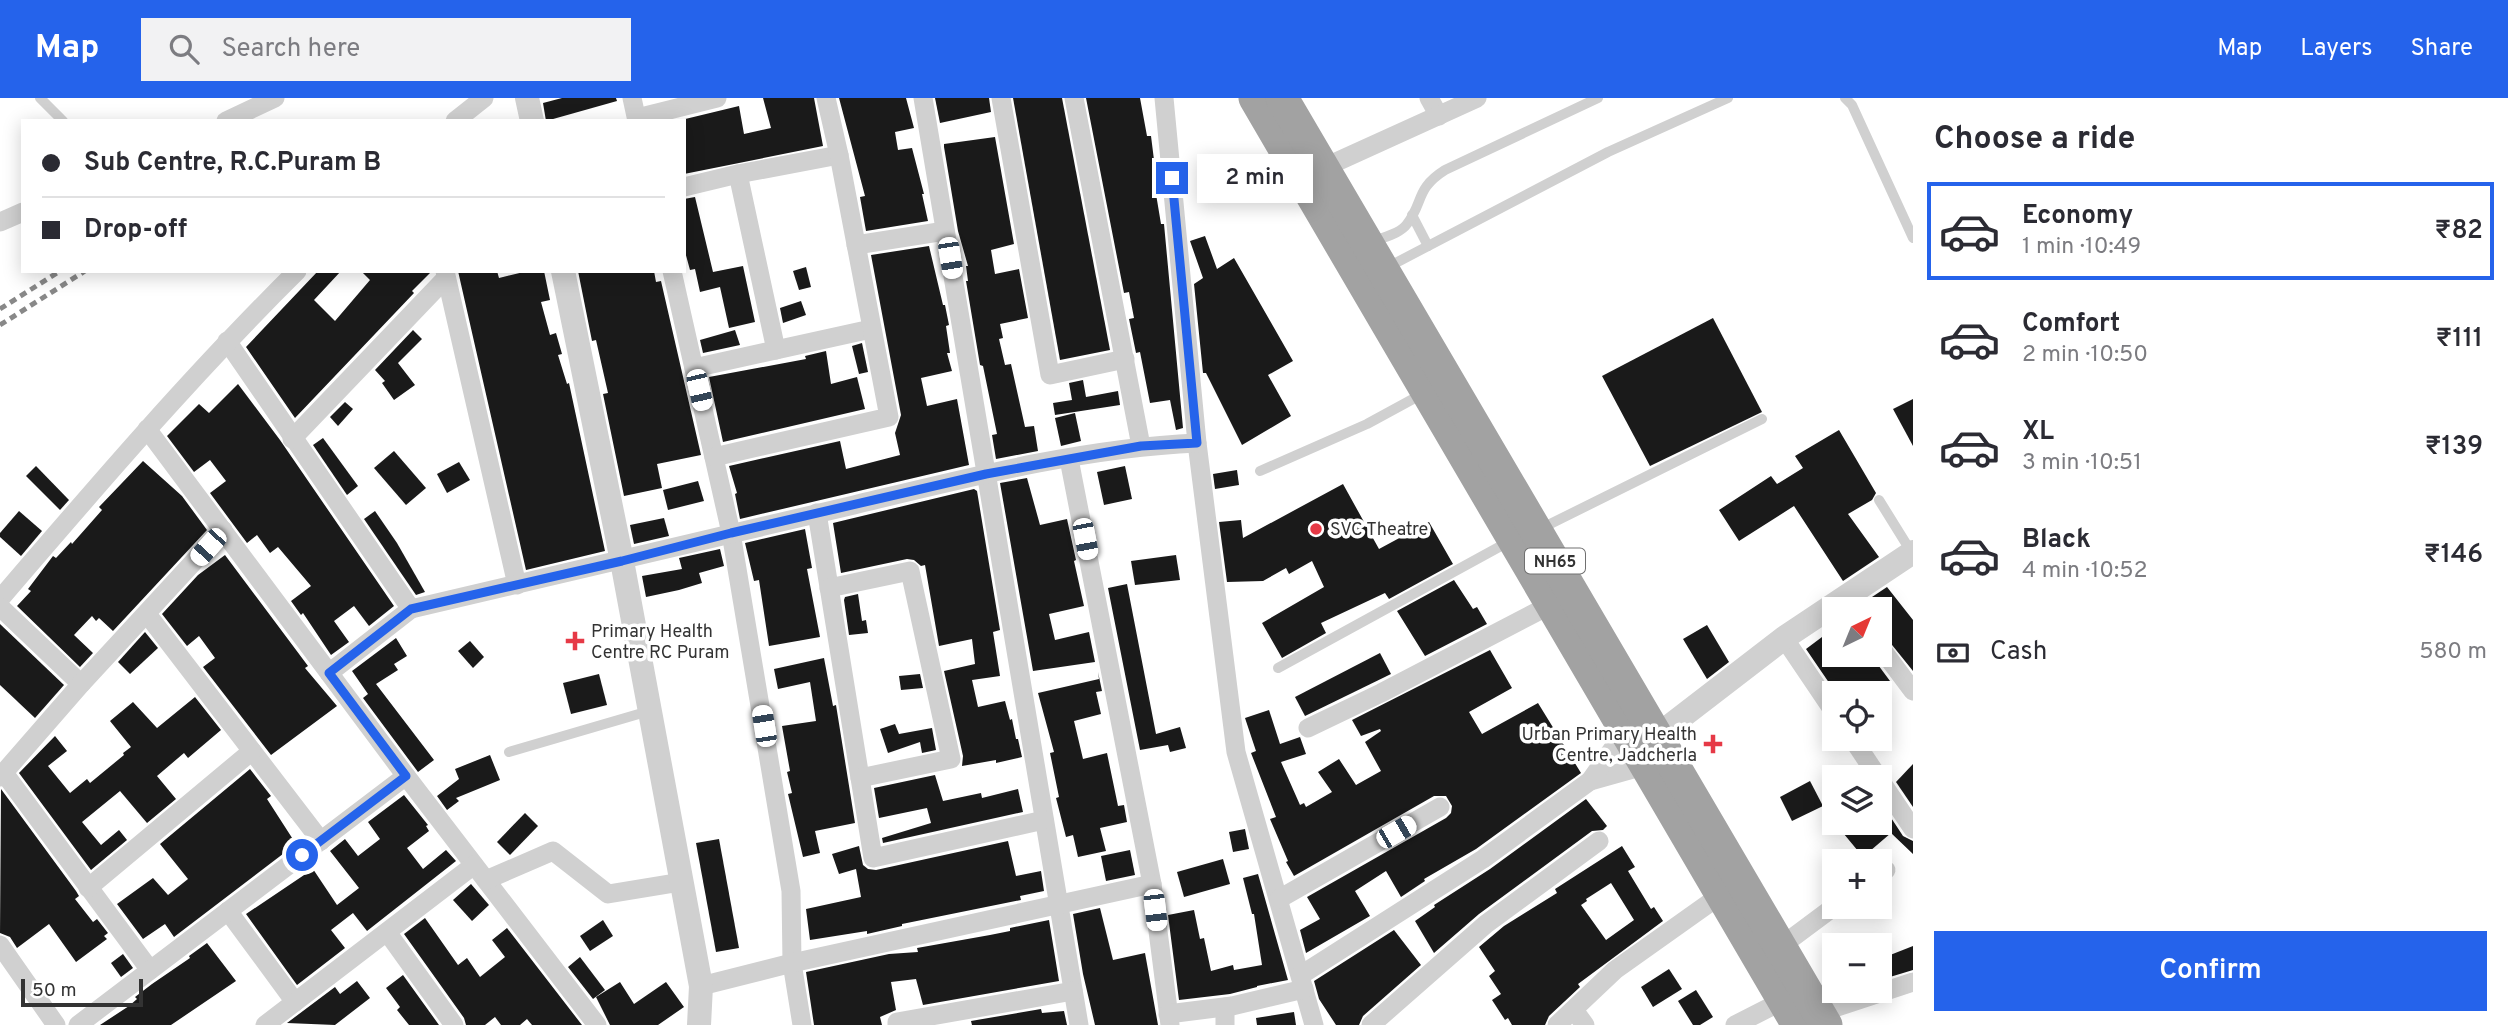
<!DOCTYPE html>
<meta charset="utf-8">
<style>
body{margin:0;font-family:Overpass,sans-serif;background:#f2f2f3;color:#2b2b33;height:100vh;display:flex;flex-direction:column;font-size:26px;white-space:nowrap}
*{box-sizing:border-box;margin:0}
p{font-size:23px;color:#7c7c81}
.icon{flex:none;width:38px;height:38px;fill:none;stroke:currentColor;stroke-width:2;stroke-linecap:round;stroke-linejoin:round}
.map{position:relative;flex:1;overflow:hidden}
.sheet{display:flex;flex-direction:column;background:#fff;width:595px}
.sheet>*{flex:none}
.guide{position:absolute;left:21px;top:21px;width:665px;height:154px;border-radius:0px;box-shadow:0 4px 18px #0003;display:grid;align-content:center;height:154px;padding:0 21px;background:#fff}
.needle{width:46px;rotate:43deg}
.fabs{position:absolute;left:1822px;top:499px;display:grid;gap:14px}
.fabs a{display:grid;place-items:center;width:70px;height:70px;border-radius:0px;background:#fff;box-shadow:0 4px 18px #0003;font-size:35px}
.scale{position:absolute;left:21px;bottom:18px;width:122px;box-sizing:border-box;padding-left:7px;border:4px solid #333;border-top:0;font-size:19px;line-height:24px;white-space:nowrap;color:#333;-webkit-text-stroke:5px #fff;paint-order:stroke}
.end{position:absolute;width:32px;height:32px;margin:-16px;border:9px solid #2563eb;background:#fff;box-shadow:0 0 0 4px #fff}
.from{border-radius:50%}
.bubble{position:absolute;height:49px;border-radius:0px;background:#fff;box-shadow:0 4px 18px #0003;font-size:23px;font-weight:600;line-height:49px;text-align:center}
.car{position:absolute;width:21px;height:42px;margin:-21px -10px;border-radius:9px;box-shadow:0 0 5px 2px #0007;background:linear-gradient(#fff 24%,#345 0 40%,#fff 0 76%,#345 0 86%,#fff 0)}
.guide b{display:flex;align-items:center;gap:24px;height:66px;font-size:26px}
.guide b+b{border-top:2px solid #e1e1e2}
.guide i{width:18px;height:18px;background:#2b2b33}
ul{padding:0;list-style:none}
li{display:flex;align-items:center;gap:21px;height:98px;margin:0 14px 10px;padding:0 7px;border:4px solid transparent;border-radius:0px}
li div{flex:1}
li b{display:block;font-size:26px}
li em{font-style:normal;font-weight:600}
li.on{border-color:#2563eb}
li>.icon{width:63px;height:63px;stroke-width:1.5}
h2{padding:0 21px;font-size:32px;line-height:84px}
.pay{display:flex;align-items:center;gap:18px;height:77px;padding:0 21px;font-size:26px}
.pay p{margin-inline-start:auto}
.action{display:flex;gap:14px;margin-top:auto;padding:14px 21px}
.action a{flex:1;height:80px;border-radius:0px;background:#2563eb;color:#fff;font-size:28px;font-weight:600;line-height:80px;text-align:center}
header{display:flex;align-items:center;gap:42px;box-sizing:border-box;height:98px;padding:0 35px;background:#2563eb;color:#fff}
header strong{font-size:33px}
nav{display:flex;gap:38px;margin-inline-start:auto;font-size:24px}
.search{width:490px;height:63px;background:#f2f2f3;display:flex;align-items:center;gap:18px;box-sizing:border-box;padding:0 24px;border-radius:0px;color:#7c7c81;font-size:26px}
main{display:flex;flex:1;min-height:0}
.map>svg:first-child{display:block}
</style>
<header>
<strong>Map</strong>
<div class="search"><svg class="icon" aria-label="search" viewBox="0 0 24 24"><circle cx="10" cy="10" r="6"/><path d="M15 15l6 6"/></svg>Search here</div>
<nav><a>Map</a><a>Layers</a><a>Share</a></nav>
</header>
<main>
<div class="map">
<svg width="1913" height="927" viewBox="0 0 1913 927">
<rect width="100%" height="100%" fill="#fff"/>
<!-- building -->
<g fill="#1a1a1a" fill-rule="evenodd">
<polygon points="562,0 616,0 617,3 546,23 543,5"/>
<polygon points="763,0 814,0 823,48 684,76 684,23 677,23 739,8 744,36 771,30"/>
<polygon points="839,0 906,0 914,30 895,34 898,52 912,50 924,96 922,96 928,123 866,133 860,99 865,98"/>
<polygon points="935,0 989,0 991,14 940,25"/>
<polygon points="1013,0 1062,0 1110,252 1060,262"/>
<polygon points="1086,0 1140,0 1147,38 1151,38 1156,78 1153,78 1161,126 1164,126 1183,330 1176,332 1170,302 1150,305 1140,254 1136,255 1129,221 1134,220 1129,194 1124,195"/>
<polygon points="995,39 1014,146 991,152 995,176 1019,171 1028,220 1000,226 1003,240 999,241 1005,267 1011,266 1025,329 1034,328 1038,353 996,361 992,337 997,336 983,268 980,267 966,183 968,183 966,168 968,168 958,133 944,49 944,46"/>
<polygon points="695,99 713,174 743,168 755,224 729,230 720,189 700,194 695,171 690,172 684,150 684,101"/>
<polygon points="1205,138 1217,171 1234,160 1293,263 1268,277 1291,318 1242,347 1206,275 1203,275 1194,186 1203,180 1190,143"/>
<polygon points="929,148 943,207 945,207 949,227 946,228 950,255 947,255 952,273 921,280 927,308 957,301 969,367 740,421 735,396 737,395 729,368 840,343 846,371 900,357 895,335 901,317 871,157"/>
<polygon points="806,169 811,189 799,192 793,173"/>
<polygon points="318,173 341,173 314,202 335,223 370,182 361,173 432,173 412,193 414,195 295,320 246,249"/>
<polygon points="458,173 497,173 499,180 528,173 544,173 550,202 541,204 550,237 556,235 562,256 558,257 567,286 569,285 605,453 526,472"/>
<polygon points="578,173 654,173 656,184 661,183 701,357 657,366 662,390 624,398 603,296 608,295 596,242 592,243"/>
<polygon points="801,203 806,217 783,225 780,210"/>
<polygon points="1713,220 1762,314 1650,368 1602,278"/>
<polygon points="413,232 422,241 398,265 415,287 394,302 382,285 385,283 375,272"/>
<polygon points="735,232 740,247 703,255 700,242"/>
<polygon points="862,245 868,274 859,276 852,248"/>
<polygon points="826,253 831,286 857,279 865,311 723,344 709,279 806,261 805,258"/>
<polygon points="1083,282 1086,299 1118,293 1120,307 1055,317 1053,305 1072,302 1069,285"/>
<polygon points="238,286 280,342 394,508 369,528 354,508 334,523 349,544 331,557 303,515 301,517 291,503 311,488 278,449 270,455 257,437 247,445 210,395 226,383 210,362 194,374 167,338 199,306 209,315"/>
<polygon points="1913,301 1913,348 1893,311"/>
<polygon points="345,304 353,311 338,328 330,319"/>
<polygon points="1075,315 1081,343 1061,348 1055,320"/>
<polygon points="1839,332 1876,395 1872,402 1848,416 1879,459 1843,483 1794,408 1739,443 1719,412 1771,378 1777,386 1803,370 1795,358"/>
<polygon points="323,340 358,388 347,397 313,347"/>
<polygon points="394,353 426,390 406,407 374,370"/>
<polygon points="143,363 182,398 207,432 113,533 99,520 96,523 92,518 74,537 93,555 80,569 17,508 31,493 28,491 53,458 56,460 71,444 72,446 102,412 99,409"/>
<polygon points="459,364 470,382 447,395 437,376"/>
<polygon points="36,368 69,402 60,412 26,378"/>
<polygon points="1125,368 1132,401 1104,407 1097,374"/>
<polygon points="1237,372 1239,387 1215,391 1213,376"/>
<polygon points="1027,380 1040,427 1067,421 1076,462 1074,463 1084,508 1049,516 1055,542 1089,534 1095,564 1033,573 1000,385"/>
<polygon points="698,383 704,403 668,412 663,392"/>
<polygon points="1343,386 1379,451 1429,424 1453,466 1389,501 1385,495 1321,525 1326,535 1282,560 1262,525 1324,489 1312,463 1289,476 1286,470 1263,483 1227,484 1219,424 1241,422 1243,440"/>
<polygon points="974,391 977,393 1000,532 993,534 1000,578 972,582 978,609 1005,603 1010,622 1012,621 1016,641 1018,641 1022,659 996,665 996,662 962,668 963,658 944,573 975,566 972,541 939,548 925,467 921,468 914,462 907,461 841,475 833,425"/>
<polygon points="19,413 42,433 21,458 0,439 0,435"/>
<polygon points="375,413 397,445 425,494 416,497 364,421"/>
<polygon points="664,420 669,438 634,446 630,427"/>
<polygon points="805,431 812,470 807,471 820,539 769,548 759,482 754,483 745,445"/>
<polygon points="720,451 724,468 699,475 702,485 679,492 646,499 642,478 682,471 679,460"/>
<polygon points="225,457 308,568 305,570 337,608 271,657 203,569 215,560 199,538 187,548 162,516 198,477"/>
<polygon points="1176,457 1180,482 1135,487 1131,463"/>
<polygon points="1454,482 1473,511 1477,509 1487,526 1425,558 1397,513"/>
<polygon points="1127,486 1156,636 1180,629 1186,650 1170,654 1168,647 1140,652 1108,490"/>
<polygon points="1887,489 1913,522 1913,573 1880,532 1880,511 1854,511"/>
<polygon points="858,496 862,523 866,522 868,535 849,537 844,502 845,499"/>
<polygon points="0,526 64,587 35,620 0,587"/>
<polygon points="1707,527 1729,564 1707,581 1683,541"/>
<polygon points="1834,530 1834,556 1870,556 1890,583 1880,595 1836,595 1806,551"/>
<polygon points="145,534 158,550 130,576 118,564"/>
<polygon points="396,540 407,558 394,566 398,572 376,586 434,662 418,674 363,600 368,596 352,573"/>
<polygon points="470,543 484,559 473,570 458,553"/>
<polygon points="1490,552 1512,590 1469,614 1482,636 1538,605 1581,675 1476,751 1424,781 1425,783 1401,799 1386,773 1355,793 1370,818 1306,855 1300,832 1320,821 1307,799 1446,720 1451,715 1452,708 1446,698 1434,698 1294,778 1286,764 1288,763 1270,721 1276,719 1251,655 1256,653 1245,620 1269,612 1280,646 1300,639 1306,656 1281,664 1300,707 1304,705 1306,709 1332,694 1318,674 1339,661 1356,687 1381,673 1365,644 1381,633 1380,631 1361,638 1352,622"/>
<polygon points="1380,555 1391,576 1305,618 1295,599"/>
<polygon points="824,560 833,608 836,607 855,725 815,733 820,755 803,759 788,696 792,695 787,674 790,673 782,628 816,623 810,584 778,591 774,571"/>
<polygon points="1098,574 1102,593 1096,594 1101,616 1074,623 1083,661 1107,655 1118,708 1124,707 1127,724 1100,730 1106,753 1078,759 1073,737 1066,739 1056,700 1059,699 1050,655 1054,654 1038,595 1099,581"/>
<polygon points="599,576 607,607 571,616 563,585"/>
<polygon points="920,576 923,590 901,592 899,578"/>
<polygon points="195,599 221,632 188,660 184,655 157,678 176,701 147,725 120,693 82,724 101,747 119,732 127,742 91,772 19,675 55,638 67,653 48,668 70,695 87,681 90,685 124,657 123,655 131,649 110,623 133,604 157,630"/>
<polygon points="895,626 899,636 932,630 936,652 922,655 920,644 888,655 880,631"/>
<polygon points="490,657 500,682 456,700 459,703 447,712 437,698 459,681 455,671"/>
<polygon points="1913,666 1913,709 1896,684"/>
<polygon points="250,671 271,698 267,701 296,746 174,839 165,826 143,841 117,806 153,780 168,797 188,781 160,746"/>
<polygon points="935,677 943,703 981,695 982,700 1018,691 1023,714 883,745 882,740 931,725 927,710 879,720 874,690"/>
<polygon points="1810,683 1823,708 1792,723 1780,699"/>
<polygon points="1,691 76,793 79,798 75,801 93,824 97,821 108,835 104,838 107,841 76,864 49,826 17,850 10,839 0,835"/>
<polygon points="404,697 428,727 426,728 429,733 407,750 423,771 446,752 456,763 367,833 353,815 331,832 345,850 297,887 246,816 313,771 337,807 359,790 330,753 345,741 358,758 380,741 368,724"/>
<polygon points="1586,701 1607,728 1603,732 1592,733 1479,816 1434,855 1415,823 1435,809 1434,807 1490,771"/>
<polygon points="1880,703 1903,738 1913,743 1913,756 1891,735 1863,759 1834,724 1880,724"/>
<polygon points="525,715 538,728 510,757 497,744"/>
<polygon points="1245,731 1249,751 1233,754 1229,734"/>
<polygon points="719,741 739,850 716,854 696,745"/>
<polygon points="1008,743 1016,778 1041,773 1044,793 1020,798 1021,802 902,826 902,828 867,836 867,833 810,842 806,811 861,799 856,771 839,776 832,756 859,748 863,767 868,771 876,772"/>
<path d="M1622,748L1635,769L1628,773L1651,811L1654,809L1663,823L1578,886L1580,889L1549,918L1545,927H1512L1508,920L1505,922L1492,902L1501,896L1489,878L1495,873L1479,849L1504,828L1557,795L1555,791ZM1611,785L1634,822L1606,842L1581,807L1587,803L1586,801Z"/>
<polygon points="1130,752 1135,777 1106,783 1101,758"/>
<polygon points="1223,761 1230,786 1184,799 1177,774"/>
<polygon points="1258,776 1288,882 1257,888 1257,889 1230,896 1179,902 1168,817 1194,812 1200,841 1204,840 1211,873 1233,867 1234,872 1262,867 1254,816 1252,816 1243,780"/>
<polygon points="471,786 489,807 472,823 453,802"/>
<polygon points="1100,810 1113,862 1145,855 1158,927 1095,927 1083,876 1073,816"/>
<polygon points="425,820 458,867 467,860 480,879 505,859 492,842 507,830 582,927 532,927 527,921 520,927 501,927 495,919 485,927 466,927 464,920 404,836"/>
<polygon points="603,822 613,838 590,853 580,838"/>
<polygon points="1049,822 1059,883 923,907 916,881 891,884 896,912 880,919 882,927 814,927 806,874 889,856 918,854 917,850 990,837 1010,833 1010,830"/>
<polygon points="1394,832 1421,867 1363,918 1359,927 1336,927 1319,901 1314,883"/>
<polygon points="207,845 236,883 171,927 100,927 129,908 137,901 135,899 152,886 190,860 189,858"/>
<polygon points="1913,848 1913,872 1880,882 1880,861"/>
<polygon points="123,856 133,870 121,879 111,865"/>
<polygon points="580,859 605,892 593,901 568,869"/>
<polygon points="1669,871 1682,891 1653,909 1641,889"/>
<polygon points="403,877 439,927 409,927 397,912 400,909 386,890"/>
<polygon points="357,883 370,900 335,927 287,925 335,889 340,896"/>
<polygon points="620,884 634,906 666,884 684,909 658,927 610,927 596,899"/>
<polygon points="1696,892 1713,919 1700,927 1693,927 1678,903"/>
<polygon points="1041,911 1042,915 1064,913 1067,927 972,927 971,923"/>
<polygon points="1294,914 1296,927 1257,927 1256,920"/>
</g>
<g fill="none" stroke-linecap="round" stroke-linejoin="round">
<!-- service -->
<g stroke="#d0d0d0" stroke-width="10">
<polyline points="40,0 63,23"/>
<polyline points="1845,0 1852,7 1913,140"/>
<polyline points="1412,117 1428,148"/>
<path d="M1372,144C1383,139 1400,136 1407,126C1424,104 1415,91 1445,72L1598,0"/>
<polyline points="1386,170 1608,54 1728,0"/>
<polyline points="1260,373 1367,326 1424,295"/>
<polyline points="1879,402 1912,455"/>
<polyline points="1540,431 1762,321"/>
<polyline points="1278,570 1510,443"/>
<polyline points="509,654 649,613"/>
</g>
<!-- minor -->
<g stroke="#d0d0d0" stroke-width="19">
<polyline points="632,0 637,23"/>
<polyline points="923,0 1079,927"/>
<polyline points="1001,0 1050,277 1125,261"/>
<polyline points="1074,0 1141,348"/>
<polyline points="1164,0 1197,345 1236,654 1314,927"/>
<polyline points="1429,0 1439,18"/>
<polyline points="637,20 717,0"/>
<polyline points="226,23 275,0"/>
<polyline points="455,23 484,0"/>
<polyline points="1323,70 1477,0"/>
<polyline points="738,76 776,252"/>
<polyline points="684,89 738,76 839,57"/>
<polyline points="0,124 23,114"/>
<polyline points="856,147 945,133"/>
<polyline points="445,173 517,487"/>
<polyline points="672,173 731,435 791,793 792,865 802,927"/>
<path d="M227,243L411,511C559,477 706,441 854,407C966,380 1082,350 1197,345"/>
<polyline points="694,270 871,231"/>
<polyline points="147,331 406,678 597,927"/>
<polyline points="292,341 446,180"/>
<polyline points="714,359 889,319 839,57 826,0"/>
<polyline points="1069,361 1152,786 1170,927"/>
<polyline points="817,415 873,760 1044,722"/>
<polyline points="829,490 910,473 951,661 860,680"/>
<path d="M0,501C96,389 192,277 297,173"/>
<polyline points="0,509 81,586"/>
<polyline points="147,516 321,743"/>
<polyline points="1784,540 1834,614"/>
<polyline points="1880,549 1913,593"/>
<polyline points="329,575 411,511"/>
<polyline points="1308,630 1381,595 1552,506"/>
<polyline points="1852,640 1878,679"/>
<polyline points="4,675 150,872"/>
<polyline points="0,679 81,586 223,432"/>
<polyline points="1880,682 1913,731"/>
<polyline points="1590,683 1647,667"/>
<polyline points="1880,776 1886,772"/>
<polyline points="486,782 553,753 608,796 681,784"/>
<polyline points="88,790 252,653"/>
<polyline points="1279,801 1440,709"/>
<polyline points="228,813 295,904"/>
<polyline points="387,834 454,927"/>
<polyline points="0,847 56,927"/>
<polyline points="1780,849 1835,808"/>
<polyline points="1301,877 1483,761 1590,683 1626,632"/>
<polyline points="701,888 792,865 1152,786"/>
<polyline points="1225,909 1225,927"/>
<polyline points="1574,912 1585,927"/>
<polyline points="1819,915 1913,884"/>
<polyline points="1168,916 1232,908 1304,891"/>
<polyline points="78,927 406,678"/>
<polyline points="265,927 474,767"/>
<polyline points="897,927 897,924 1073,893"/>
<polyline points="1371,927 1486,826 1599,743"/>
<polyline points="1557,927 1615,872 1722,796"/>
<polyline points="1735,927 1784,902"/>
</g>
<!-- tertiary -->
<g stroke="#d0d0d0" stroke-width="24">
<polyline points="527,0 532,23"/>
<polyline points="563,173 622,463 701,888 699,927"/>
<polyline points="1658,637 1784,540 1913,454"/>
</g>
<!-- trunk -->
<g stroke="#a2a2a2" stroke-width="33">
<polyline points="1255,0 1798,927"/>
<polyline points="1282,0 1826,927"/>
</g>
<!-- rail -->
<g stroke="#888" stroke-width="5" stroke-dasharray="7 5" stroke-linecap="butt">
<polyline points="0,211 60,173"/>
<polyline points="0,227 85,173"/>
</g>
</g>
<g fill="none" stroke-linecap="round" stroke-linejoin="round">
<!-- route -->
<polyline stroke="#2563eb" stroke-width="9" points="302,757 406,678 329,575 411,511 622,463 731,435 986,376 1141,348 1197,345 1172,80"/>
</g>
<!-- markers -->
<g fill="#e63946" stroke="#fff" stroke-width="2.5">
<circle cx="1316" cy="431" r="7"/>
<path d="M571.5 532.5h7v7h7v7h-7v7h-7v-7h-7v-7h7z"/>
<path d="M1709.5 635.5h7v7h7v7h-7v7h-7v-7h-7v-7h7z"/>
</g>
<g text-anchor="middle" stroke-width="7" stroke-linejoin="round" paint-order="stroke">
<!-- shield labels -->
<rect fill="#fff" stroke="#707070" stroke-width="2" x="1525" y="450.5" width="60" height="25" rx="5"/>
<g font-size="16" font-weight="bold" fill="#333">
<text x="1555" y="469">NH65</text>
</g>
<!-- poi labels -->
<g font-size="18" fill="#333" stroke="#fff" text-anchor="start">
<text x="1330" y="437">SVC Theatre</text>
<text x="591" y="539">Primary Health<tspan x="591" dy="21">Centre RC Puram</tspan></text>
<text x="1697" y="642" text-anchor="end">Urban Primary Health<tspan x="1697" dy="21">Centre, Jadcherla</tspan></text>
</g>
</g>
</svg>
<div class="fabs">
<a><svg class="needle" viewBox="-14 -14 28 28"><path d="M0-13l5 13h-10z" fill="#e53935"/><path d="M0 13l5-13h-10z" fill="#7c7c81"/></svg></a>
<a><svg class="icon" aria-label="locate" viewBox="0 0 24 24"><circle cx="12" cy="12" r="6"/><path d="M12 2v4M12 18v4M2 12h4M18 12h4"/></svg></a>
<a><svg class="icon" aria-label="layers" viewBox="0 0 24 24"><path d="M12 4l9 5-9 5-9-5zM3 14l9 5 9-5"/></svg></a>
<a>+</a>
<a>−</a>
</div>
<div class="scale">50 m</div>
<i class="end from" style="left:302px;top:757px"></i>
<i class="end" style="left:1172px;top:80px"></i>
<div class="bubble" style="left:1197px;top:56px;width:116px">2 min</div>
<i class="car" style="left:950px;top:160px;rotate:171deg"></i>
<i class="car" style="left:699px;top:292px;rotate:167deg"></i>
<i class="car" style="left:1085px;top:441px;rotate:169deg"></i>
<i class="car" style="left:208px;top:449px;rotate:222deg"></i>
<i class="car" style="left:764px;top:628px;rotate:351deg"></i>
<i class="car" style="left:1396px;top:734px;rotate:60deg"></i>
<i class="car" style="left:1155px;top:812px;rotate:173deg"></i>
<div class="guide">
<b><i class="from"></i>Sub Centre, R.C.Puram B</b>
<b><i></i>Drop-off</b>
</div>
</div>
<section class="sheet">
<h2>Choose a ride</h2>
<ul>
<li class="on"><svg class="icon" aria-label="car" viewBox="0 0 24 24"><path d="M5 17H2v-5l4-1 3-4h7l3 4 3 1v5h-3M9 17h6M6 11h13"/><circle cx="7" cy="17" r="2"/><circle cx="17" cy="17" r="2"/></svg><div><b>Economy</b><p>1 min · 10:49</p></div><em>₹82</em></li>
<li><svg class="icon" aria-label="car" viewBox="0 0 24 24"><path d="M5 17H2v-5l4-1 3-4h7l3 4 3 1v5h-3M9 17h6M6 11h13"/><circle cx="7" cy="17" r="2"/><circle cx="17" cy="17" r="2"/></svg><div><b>Comfort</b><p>2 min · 10:50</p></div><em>₹111</em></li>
<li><svg class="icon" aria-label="car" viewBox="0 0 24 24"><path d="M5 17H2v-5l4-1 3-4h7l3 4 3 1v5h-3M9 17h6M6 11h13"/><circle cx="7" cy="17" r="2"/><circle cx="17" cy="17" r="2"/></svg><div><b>XL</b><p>3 min · 10:51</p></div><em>₹139</em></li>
<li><svg class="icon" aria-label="car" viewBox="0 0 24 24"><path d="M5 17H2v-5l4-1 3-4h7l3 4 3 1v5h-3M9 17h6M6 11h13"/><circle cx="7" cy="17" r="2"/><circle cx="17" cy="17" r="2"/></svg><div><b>Black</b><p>4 min · 10:52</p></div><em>₹146</em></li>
</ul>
<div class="pay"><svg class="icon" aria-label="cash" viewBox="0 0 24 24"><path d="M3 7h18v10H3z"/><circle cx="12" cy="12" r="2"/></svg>Cash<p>580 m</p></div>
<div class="action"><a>Confirm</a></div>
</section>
</main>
